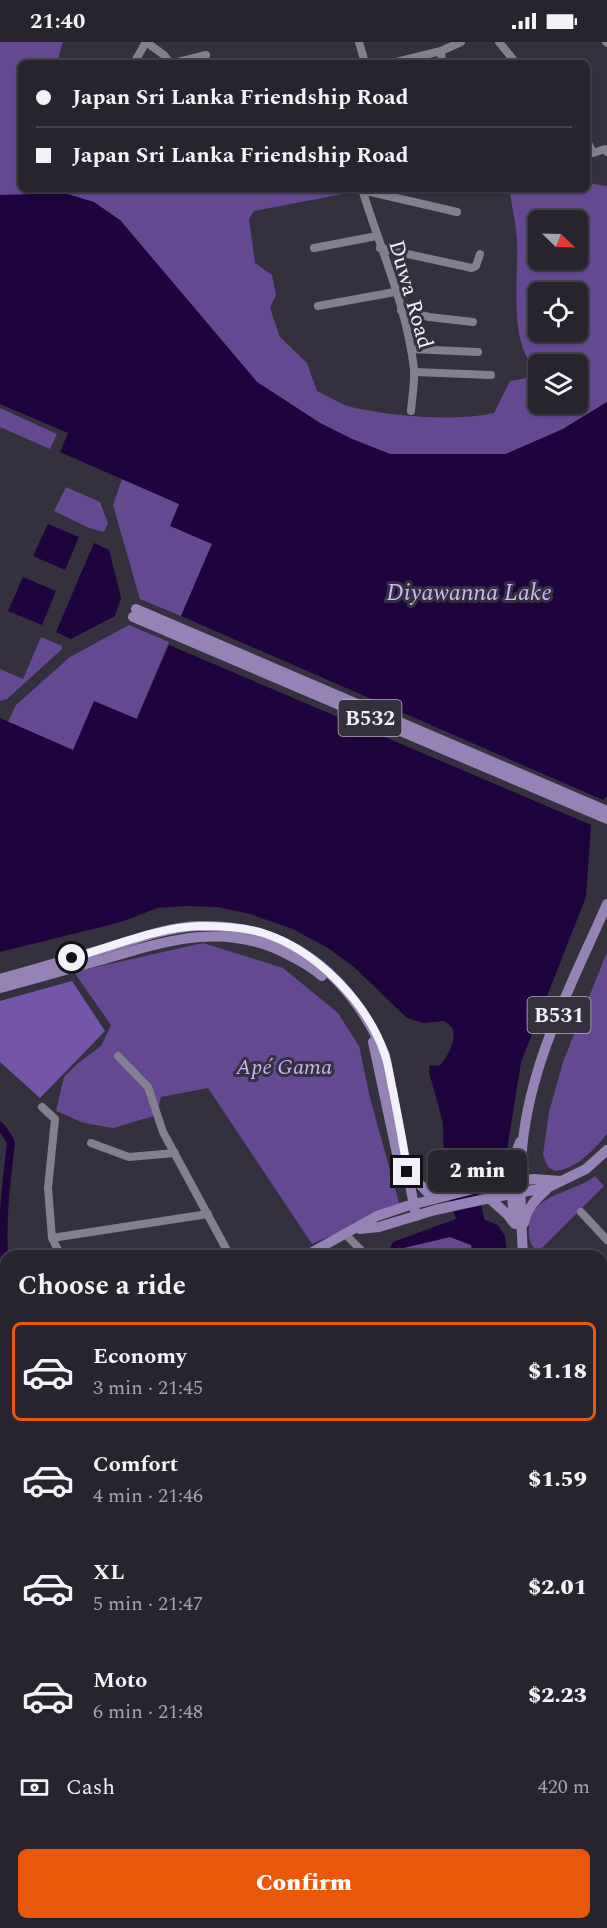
<!DOCTYPE html>
<meta charset="utf-8">
<style>
body{margin:0;font-family:Spectral,serif;background:#2f2c36;color:#f1f3f6;height:100vh;display:flex;flex-direction:column;font-size:22px;white-space:nowrap}
*{box-sizing:border-box;margin:0}
p{font-size:20px;color:#a4a4aa}
.icon{flex:none;width:33px;height:33px;fill:none;stroke:currentColor;stroke-width:2;stroke-linecap:round;stroke-linejoin:round}
.map{position:relative;flex:1;overflow:hidden}
.panel{position:absolute;left:0px;top:1208px;width:608px;height:680px;display:flex;flex-direction:column;background:#27242e;border-radius:18px 18px 0 0;box-shadow:0 2px 4px #0004,0 0 0 2px #43414a}
.panel>*{flex:none}
.top-card{position:absolute;left:18px;top:18px;width:572px;height:132px;border-radius:9px;box-shadow:0 2px 4px #0004,0 0 0 2px #43414a;display:grid;align-content:center;height:132px;padding:0 18px;background:#27242e}
.needle{width:39px;rotate:113deg}
.fabs{position:absolute;left:528px;top:168px;display:grid;gap:12px}
.fabs a{display:grid;place-items:center;width:60px;height:60px;border-radius:9px;background:#27242e;box-shadow:0 2px 4px #0004,0 0 0 2px #43414a;font-size:30px}
.end{position:absolute;width:27px;height:27px;margin:-14px;border:8px solid #f2f0f9;background:#111;box-shadow:0 0 0 3px #111}
.from{border-radius:50%}
.bubble{position:absolute;height:42px;border-radius:9px;background:#27242e;box-shadow:0 2px 4px #0004,0 0 0 2px #43414a;font-size:20px;font-weight:800;line-height:42px;text-align:center}
.top-card b{display:flex;align-items:center;gap:21px;height:57px;font-size:22px}
.top-card b+b{border-top:2px solid #43414a}
.top-card i{width:15px;height:15px;background:#f1f3f6}
ul{padding:0;list-style:none}
li{display:flex;align-items:center;gap:18px;height:99px;margin:0 12px 9px;padding:0 6px;border:3px solid transparent;border-radius:9px}
li div{flex:1}
li b{display:block;font-size:22px}
li em{font-style:normal;font-weight:800}
li.selected{border-color:#ea580c}
li>.icon{width:54px;height:54px;stroke-width:1.5}
h2{padding:0 18px;font-size:27px;line-height:72px}
.pay{display:flex;align-items:center;gap:15px;height:66px;padding:0 18px;font-size:22px}
.pay p{margin-inline-start:auto}
.action{display:flex;gap:12px;margin-top:auto;padding:12px 18px}
.action a{flex:1;height:69px;border-radius:9px;background:#ea580c;color:#fff;font-size:24px;font-weight:800;line-height:69px;text-align:center}
.status{display:flex;justify-content:space-between;align-items:center;height:42px;padding:0 30px;background:#27242e;direction:ltr}
.status svg{height:16px;fill:currentColor}
.map>svg:first-child{display:block}
</style>
<div class="status"><b>21:40</b><svg viewBox="0 0 49 12"><path d="M0 12V9h3v3zM5 12V6h3v6zM10 12V3h3v9zM15 12V0h3v12zM26 1h20v11H26zM47 4h2v5h-2z"/></svg></div>
<div class="map">
<svg width="607" height="1886" viewBox="0 0 607 1886">
<rect width="100%" height="100%" fill="#34303e"/>
<!-- green -->
<g fill="#644991" fill-rule="evenodd">
<path d="M0,0H63L58,17L61,21H21V147H344L343,152L254,169L249,177L255,221L272,233L276,253L270,266L280,295L307,321L317,349C328,354 340,362 351,365C391,374 455,380 494,371L510,339L527,336L534,325C508,297 519,235 517,198C516,181 512,164 509,147H586L587,141L607,144V360L563,387L506,412H390L352,397L320,381L257,340L120,178L22,153H0ZM538,178H578V218H538ZM538,250H578V290H538ZM538,322H578V362H538Z"/>
<polygon points="0,366 57,392 50,407 0,385"/>
<polygon points="122,437 179,462 212,502 181,574 140,557 113,463"/>
<polygon points="66,445 100,460 108,481 104,490 89,486 54,469"/>
<polygon points="129,583 169,600 136,678 73,708 8,680 16,663 70,615"/>
<polygon points="41,595 62,604 62,607 7,657 0,659 0,627 23,637"/>
<polygon points="203,901 283,926 338,971 359,1004 370,1056 400,1164 312,1202 208,1046 161,1055 157,1073 113,1086 84,1081 56,1069 64,1035 77,1022 101,1004 111,983 74,930"/>
<path d="M607,910V1092C594,1108 576,1127 555,1129L548,1125L543,1113L549,1070L563,1020Z"/>
<path d="M595,1134L604,1144L538,1210C530,1203 528,1196 529,1185C529,1152 575,1151 595,1134Z"/>
<polygon points="450,1195 472,1203 473,1213 399,1214 403,1206"/>
</g>
<!-- forest -->
<polygon fill="#7455a7" points="72,939 105,989 40,1056 0,1020 0,959"/>
<!-- water -->
<g fill="#1f033d">
<polygon points="64,151 94,160 120,178 257,340 320,381 352,397 390,412 506,412 563,387 607,360 607,754 603,758 181,574 212,502 170,484 179,462 60,410 68,391 0,362 0,153"/>
<polygon points="48,482 79,495 65,528 33,514"/>
<polygon points="94,501 109,508 121,556 115,574 71,597 56,590"/>
<polygon points="23,535 56,549 42,583 8,569"/>
<path d="M169,603L591,783L586,855L521,1020L505,1120C497,1131 486,1132 473,1135L485,1178L498,1183L505,1194L507,1213H473L471,1203L450,1195L403,1206L399,1213H387L393,1200L456,1177L444,1140L443,1081L429,1030L430,1023L439,1024C447,1017 458,996 452,986C450,983 447,981 444,979L423,981L407,976L354,925L328,906L293,887L250,872L217,865L186,864L157,866L121,880L0,910V676L73,708L94,659L137,677Z"/>
<polygon points="602,1524 607,1532 607,1589 602,1590"/>
<polygon points="607,1628 607,1700 602,1692 602,1631"/>
</g>
<g fill="none" stroke-linecap="round" stroke-linejoin="round">
<!-- stream -->
<polyline stroke="#1f033d" stroke-width="2" points="0,1797 4,1785"/>
<!-- canal -->
<path stroke="#1f033d" stroke-width="8" d="M0,1084L5,1090L11,1101C6,1142 0,1190 6,1230"/>
<!-- minor -->
<g stroke="#847f8f" stroke-width="8">
<polyline points="146,0 164,13 170,21"/>
<polyline points="359,0 365,21"/>
<polyline points="499,0 516,21"/>
<polyline points="606,0 607,1"/>
<polyline points="441,9 442,21"/>
<polyline points="134,21 146,0"/>
<polyline points="174,21 206,13"/>
<polyline points="392,21 441,9 461,0"/>
<polyline points="586,97 593,111 605,107 607,110"/>
<path d="M362,147C380,206 407,265 414,327C415,340 412,355 411,369"/>
<polyline points="362,148 457,170"/>
<polyline points="314,206 377,194"/>
<polyline points="380,206 472,226 476,224 480,212"/>
<polyline points="318,264 395,250"/>
<polyline points="401,268 429,275 473,280"/>
<polyline points="411,307 478,310"/>
<polyline points="414,330 491,333"/>
<polyline points="118,1014 148,1045 163,1090 230,1214"/>
<polyline points="42,1065 55,1077 48,1146 52,1196 61,1214"/>
<polyline points="91,1101 129,1115 175,1111"/>
<polyline points="581,1170 607,1198"/>
<polyline points="345,1192 367,1214"/>
<polyline points="52,1196 208,1172"/>
<polyline points="602,1226 607,1221"/>
<polyline points="602,1241 607,1246"/>
<polyline points="5,1254 6,1255"/>
<polyline points="602,1261 607,1259"/>
<polyline points="602,1379 607,1380"/>
<polyline points="0,1429 6,1427"/>
<polyline points="0,1483 6,1482"/>
<polyline points="0,1510 6,1503"/>
<polyline points="0,1613 6,1616"/>
<polyline points="0,1676 6,1682"/>
<polyline points="602,1750 607,1757"/>
<polyline points="0,1778 6,1784"/>
<polyline points="602,1802 607,1801"/>
<polyline points="602,1868 607,1867"/>
<polyline points="314,1881 320,1886"/>
<polyline points="410,1881 414,1886"/>
<polyline points="142,1886 143,1881"/>
<polyline points="517,1886 517,1881"/>
</g>
<!-- major -->
<g stroke="#9483b4" stroke-width="10">
<polyline points="136,567 607,769"/>
<polyline points="133,575 607,777"/>
<path d="M0,937C37,927 73,916 110,905C139,896 169,885 199,884C289,881 351,934 385,1013L416,1174"/>
<path d="M0,946C34,937 68,927 101,918C166,899 223,879 287,912C299,918 312,925 322,934"/>
<polyline points="373,1000 400,1126"/>
<polyline points="408,1130 434,1157"/>
<polyline points="489,1156 508,1173 513,1180"/>
<path d="M524,1181C527,1166 535,1158 546,1148"/>
<path d="M515,1182C511,1153 509,1127 520,1100"/>
<polyline points="360,1187 379,1185 435,1168 481,1158 549,1145 586,1127 607,1108"/>
<polyline points="305,1214 377,1174 407,1164 493,1142 534,1137 561,1139"/>
<path d="M523,1214C521,1172 518,1131 524,1090C535,1010 575,935 607,862"/>
<polyline points="602,1477 607,1489"/>
<polyline points="602,1603 607,1601"/>
<polyline points="602,1612 607,1611"/>
<polyline points="0,1847 6,1817"/>
<polyline points="0,1863 6,1880"/>
<polyline points="285,1886 290,1881"/>
<polyline points="297,1886 303,1881"/>
</g>
</g>
<g fill="none" stroke-linecap="round" stroke-linejoin="round">
<!-- route -->
<path stroke="#f2f0f9" stroke-width="8" d="M72,916C111,905 158,885 200,884C220,884 244,885 263,891C316,908 368,961 385,1013C389,1025 390,1037 393,1049C398,1076 404,1103 407,1130"/>
</g>
<g text-anchor="middle" stroke-width="6" stroke-linejoin="round" paint-order="stroke">
<!-- shield labels -->
<g fill="#34303e" stroke="#b9b6c1" stroke-width="1.5">
<rect x="338.5" y="658" width="63" height="36" rx="4.5"/>
<rect x="527.5" y="955" width="63" height="36" rx="4.5"/>
</g>
<g font-size="21" font-weight="bold" fill="#f2f0f9">
<text x="370" y="683">B532</text>
<text x="559" y="980">B531</text>
</g>
<!-- street labels -->
<g font-size="22" fill="#f2f0f9" stroke="#34303e">
<text transform="translate(412 252) rotate(74)" y="8">Duwa Road</text>
</g>
<!-- park labels -->
<g font-size="22" font-style="italic" fill="#c9b3f5" stroke="#34303e">
<text x="284" y="1032">Apé Gama</text>
</g>
<!-- water labels -->
<g font-size="24" font-style="italic" fill="#ccb6f8" stroke="#34303e">
<text x="469" y="558">Diyawanna Lake</text>
</g>
</g>
</svg>
<div class="fabs">
<a><svg class="needle" viewBox="-14 -14 28 28"><path d="M0-13l5 13h-10z" fill="#e53935"/><path d="M0 13l5-13h-10z" fill="#a4a4aa"/></svg></a>
<a><svg class="icon" aria-label="locate" viewBox="0 0 24 24"><circle cx="12" cy="12" r="6"/><path d="M12 2v4M12 18v4M2 12h4M18 12h4"/></svg></a>
<a><svg class="icon" aria-label="layers" viewBox="0 0 24 24"><path d="M12 4l9 5-9 5-9-5zM3 14l9 5 9-5"/></svg></a>
</div>
<i class="end from" style="left:72px;top:916px"></i>
<i class="end" style="left:407px;top:1130px"></i>
<div class="bubble" style="left:428px;top:1108px;width:99px">2 min</div>
<div class="top-card">
<b><i class="from"></i>Japan Sri Lanka Friendship Road</b>
<b><i></i>Japan Sri Lanka Friendship Road</b>
</div>
<section class="panel">
<h2>Choose a ride</h2>
<ul>
<li class="selected"><svg class="icon" aria-label="car" viewBox="0 0 24 24"><path d="M5 17H2v-5l4-1 3-4h7l3 4 3 1v5h-3M9 17h6M6 11h13"/><circle cx="7" cy="17" r="2"/><circle cx="17" cy="17" r="2"/></svg><div><b>Economy</b><p>3 min · 21:45</p></div><em>$1.18</em></li>
<li><svg class="icon" aria-label="car" viewBox="0 0 24 24"><path d="M5 17H2v-5l4-1 3-4h7l3 4 3 1v5h-3M9 17h6M6 11h13"/><circle cx="7" cy="17" r="2"/><circle cx="17" cy="17" r="2"/></svg><div><b>Comfort</b><p>4 min · 21:46</p></div><em>$1.59</em></li>
<li><svg class="icon" aria-label="car" viewBox="0 0 24 24"><path d="M5 17H2v-5l4-1 3-4h7l3 4 3 1v5h-3M9 17h6M6 11h13"/><circle cx="7" cy="17" r="2"/><circle cx="17" cy="17" r="2"/></svg><div><b>XL</b><p>5 min · 21:47</p></div><em>$2.01</em></li>
<li><svg class="icon" aria-label="car" viewBox="0 0 24 24"><path d="M5 17H2v-5l4-1 3-4h7l3 4 3 1v5h-3M9 17h6M6 11h13"/><circle cx="7" cy="17" r="2"/><circle cx="17" cy="17" r="2"/></svg><div><b>Moto</b><p>6 min · 21:48</p></div><em>$2.23</em></li>
</ul>
<div class="pay"><svg class="icon" aria-label="cash" viewBox="0 0 24 24"><path d="M3 7h18v10H3z"/><circle cx="12" cy="12" r="2"/></svg>Cash<p>420 m</p></div>
<div class="action"><a>Confirm</a></div>
</section>
</div>
